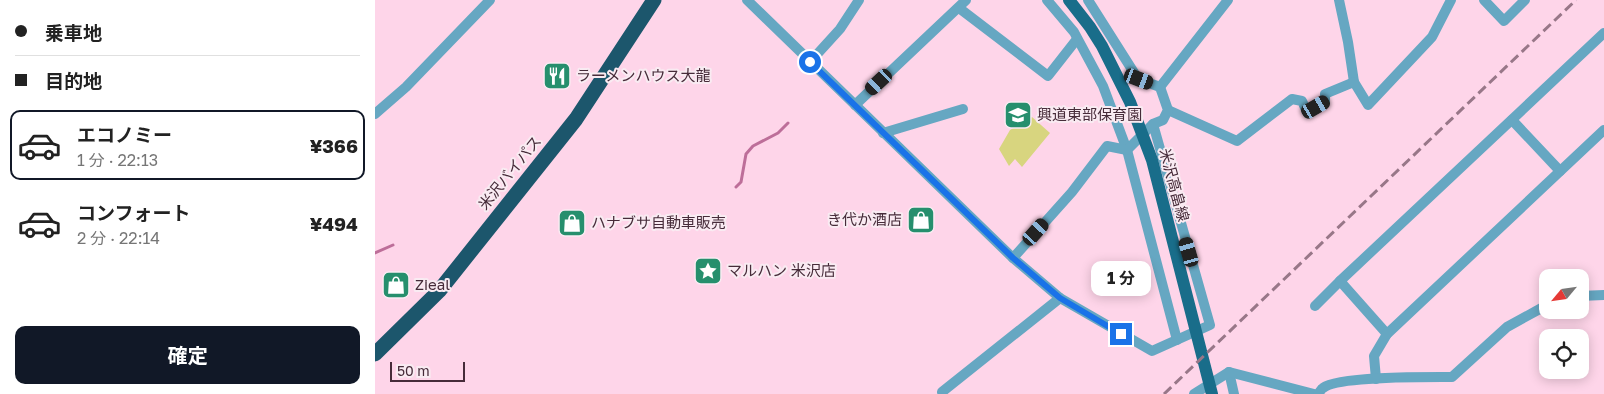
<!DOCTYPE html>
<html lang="ja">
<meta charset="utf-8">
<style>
body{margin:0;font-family:"Golos Text","Noto Sans JP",sans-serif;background:#f2f2f2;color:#222;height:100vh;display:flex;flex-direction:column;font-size:19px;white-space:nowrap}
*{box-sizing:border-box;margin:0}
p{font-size:16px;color:#767676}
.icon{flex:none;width:28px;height:28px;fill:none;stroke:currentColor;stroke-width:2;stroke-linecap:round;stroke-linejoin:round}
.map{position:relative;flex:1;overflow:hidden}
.drawer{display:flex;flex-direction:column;background:#fff;width:375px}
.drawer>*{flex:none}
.top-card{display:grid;align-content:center;height:110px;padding:0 15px;background:#fff}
.needle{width:32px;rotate:241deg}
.controls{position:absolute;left:1164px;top:269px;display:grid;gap:10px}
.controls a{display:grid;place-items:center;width:50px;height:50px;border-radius:10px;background:#fff;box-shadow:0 2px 12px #0003;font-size:25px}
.scale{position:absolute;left:15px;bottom:12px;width:75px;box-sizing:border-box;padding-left:5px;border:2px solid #462b39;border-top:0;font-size:14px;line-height:18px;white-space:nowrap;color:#462b39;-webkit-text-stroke:4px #f9ebf2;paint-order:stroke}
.end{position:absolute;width:22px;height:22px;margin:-11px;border:6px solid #1a73e8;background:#fff;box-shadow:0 0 0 2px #fff}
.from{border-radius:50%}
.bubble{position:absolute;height:35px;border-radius:10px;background:#fff;box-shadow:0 2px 12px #0003;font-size:16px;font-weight:700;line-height:35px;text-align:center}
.car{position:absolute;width:15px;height:30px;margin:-15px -8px;border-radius:6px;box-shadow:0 0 4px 1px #0007;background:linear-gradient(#222 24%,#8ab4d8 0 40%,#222 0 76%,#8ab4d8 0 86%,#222 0)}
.top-card b{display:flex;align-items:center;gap:18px;height:48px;font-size:19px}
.top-card b+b{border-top:1px solid #e0e0e0}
.top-card i{width:12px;height:12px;background:#222}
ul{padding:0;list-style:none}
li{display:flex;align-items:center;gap:15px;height:70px;margin:0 10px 8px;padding:0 5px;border:2px solid transparent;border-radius:10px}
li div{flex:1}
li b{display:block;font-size:19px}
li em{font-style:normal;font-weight:700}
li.active{border-color:#111827}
li>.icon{width:45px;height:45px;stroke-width:1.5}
.primary-button{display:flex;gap:10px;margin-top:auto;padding:10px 15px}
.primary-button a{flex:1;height:58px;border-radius:10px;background:#111827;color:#fff;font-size:20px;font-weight:700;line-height:58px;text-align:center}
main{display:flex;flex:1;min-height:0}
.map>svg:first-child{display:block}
</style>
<main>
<section class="drawer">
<div class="top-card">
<b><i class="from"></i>乗車地</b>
<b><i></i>目的地</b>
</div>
<ul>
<li class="active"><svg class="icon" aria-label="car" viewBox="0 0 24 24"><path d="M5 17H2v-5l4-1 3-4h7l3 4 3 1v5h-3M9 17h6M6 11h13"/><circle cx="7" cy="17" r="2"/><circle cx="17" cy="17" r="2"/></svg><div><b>エコノミー</b><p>1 分 · 22:13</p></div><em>¥366</em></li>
<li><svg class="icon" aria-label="car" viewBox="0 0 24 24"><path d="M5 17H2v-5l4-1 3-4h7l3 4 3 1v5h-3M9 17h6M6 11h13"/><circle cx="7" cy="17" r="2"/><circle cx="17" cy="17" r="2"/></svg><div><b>コンフォート</b><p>2 分 · 22:14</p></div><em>¥494</em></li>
</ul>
<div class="primary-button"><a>確定</a></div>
</section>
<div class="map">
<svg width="1229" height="394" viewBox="0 0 1229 394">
<rect width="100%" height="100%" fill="#fed5e9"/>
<!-- green -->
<polygon fill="#d8d57f" points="657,117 675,133 647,167 640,159 634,166 624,149 635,130"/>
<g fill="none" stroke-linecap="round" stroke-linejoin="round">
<!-- stream -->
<g stroke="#bd6e99" stroke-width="3">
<polyline points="361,187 366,182 371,154 378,146 403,133 413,123"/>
<polyline points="0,253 18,245"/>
</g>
<!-- minor -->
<g stroke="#66a7c2" stroke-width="10">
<polyline points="372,0 638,258 685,298 777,351 835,325 778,124"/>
<polyline points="672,0 699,32 728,86 752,150 802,340"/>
<polyline points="713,0 763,79 785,87"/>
<polyline points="964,0 973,42 979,82 993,105 1057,37 1076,0"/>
<polyline points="1109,0 1129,21 1150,0"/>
<polyline points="584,8 673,76 702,39"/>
<polyline points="435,62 465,29 484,0"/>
<polyline points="785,87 853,0"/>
<polyline points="480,105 591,0"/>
<polyline points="793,110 862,141 917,99 927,101 932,112 950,102 950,94 979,82"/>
<polyline points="0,114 31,87 115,0"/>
<polyline points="1137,120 1185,171"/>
<polyline points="508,133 588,109"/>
<polyline points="638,258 697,192 732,146 752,150 778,124 788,120 793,110 785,87"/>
<polyline points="1205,296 1229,295"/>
<polyline points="940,306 965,281"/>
<polyline points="1012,334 965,281 1229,33"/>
<polyline points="854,372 859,394"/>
<polyline points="1001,379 999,356 1012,334 1229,130"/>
<polyline points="567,392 685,298"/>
<polyline points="819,394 854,372 939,394"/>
<path d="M943,394C945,392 946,389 948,388C963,376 1053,377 1077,377L1132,327L1172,305"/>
</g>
<!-- major -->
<polyline stroke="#196d8a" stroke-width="12" points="694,0 715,27 727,46 755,102 777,160 837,394"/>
<!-- highway -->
<polyline stroke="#1c566c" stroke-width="15" points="0,354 64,291 201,119 279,0"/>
<!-- rail -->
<polyline stroke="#987788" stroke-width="3" stroke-dasharray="10 5" stroke-linecap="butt" points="789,394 1201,0"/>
</g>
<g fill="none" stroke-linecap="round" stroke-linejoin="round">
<!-- route -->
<polyline stroke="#1a73e8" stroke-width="6" points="435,62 638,258 685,298 746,334"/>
</g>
<!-- icons -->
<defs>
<g id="restaurant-square" transform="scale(1.4375)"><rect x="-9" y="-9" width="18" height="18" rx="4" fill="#268f6d" stroke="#f9ebf2"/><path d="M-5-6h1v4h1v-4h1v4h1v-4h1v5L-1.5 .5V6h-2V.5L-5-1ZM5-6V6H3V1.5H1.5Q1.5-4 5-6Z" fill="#fff"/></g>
<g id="school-square" transform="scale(1.4375)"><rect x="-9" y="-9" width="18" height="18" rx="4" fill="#268f6d" stroke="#f9ebf2"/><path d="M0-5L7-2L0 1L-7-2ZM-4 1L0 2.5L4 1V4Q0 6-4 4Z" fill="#fff"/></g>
<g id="shop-square" transform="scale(1.4375)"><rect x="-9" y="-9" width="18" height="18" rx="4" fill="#268f6d" stroke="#f9ebf2"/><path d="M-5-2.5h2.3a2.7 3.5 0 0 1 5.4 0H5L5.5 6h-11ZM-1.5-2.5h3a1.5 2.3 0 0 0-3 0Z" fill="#fff"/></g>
<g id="sight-square" transform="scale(1.4375)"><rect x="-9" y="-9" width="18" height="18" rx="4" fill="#268f6d" stroke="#f9ebf2"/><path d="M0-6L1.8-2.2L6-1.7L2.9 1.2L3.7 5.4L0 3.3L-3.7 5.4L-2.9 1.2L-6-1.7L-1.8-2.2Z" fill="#fff"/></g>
</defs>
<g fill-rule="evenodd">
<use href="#restaurant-square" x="182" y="76"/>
<use href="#school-square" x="643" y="115"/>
<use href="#shop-square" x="546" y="220"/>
<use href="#shop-square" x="197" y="223"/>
<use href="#sight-square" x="333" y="271"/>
<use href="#shop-square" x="21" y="285"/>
</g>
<g text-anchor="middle" stroke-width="4" stroke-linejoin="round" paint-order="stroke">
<!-- poi labels -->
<g font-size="15" fill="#462b39" stroke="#f9ebf2" text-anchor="start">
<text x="201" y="81">ラーメンハウス大龍</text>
<text x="662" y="120">興道東部保育園</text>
<text x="527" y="225" text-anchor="end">き代か酒店</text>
<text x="216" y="228">ハナブサ自動車販売</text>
<text x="352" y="276">マルハン 米沢店</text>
<text x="40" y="290">Zieal</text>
</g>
<!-- street labels -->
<g font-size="15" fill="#462b39" stroke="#f9ebf2">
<text transform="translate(135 173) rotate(-51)" y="5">米沢バイパス</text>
<text transform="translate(799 185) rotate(75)" y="5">米沢高畠線</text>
</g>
</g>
</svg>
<div class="controls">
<a><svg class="needle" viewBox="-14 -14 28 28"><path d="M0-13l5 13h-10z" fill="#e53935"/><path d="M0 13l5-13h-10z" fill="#767676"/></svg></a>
<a><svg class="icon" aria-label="locate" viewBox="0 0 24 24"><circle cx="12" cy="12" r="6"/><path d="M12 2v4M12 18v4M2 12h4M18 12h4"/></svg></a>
</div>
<div class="scale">50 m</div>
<i class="end from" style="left:435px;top:62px"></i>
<i class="end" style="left:746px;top:334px"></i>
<div class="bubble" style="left:716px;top:261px;width:60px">1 分</div>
<i class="car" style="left:764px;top:79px;rotate:111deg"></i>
<i class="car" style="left:504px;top:82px;rotate:227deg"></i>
<i class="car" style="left:941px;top:107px;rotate:60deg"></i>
<i class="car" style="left:661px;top:232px;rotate:42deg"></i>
<i class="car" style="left:814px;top:252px;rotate:344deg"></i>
</div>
</main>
